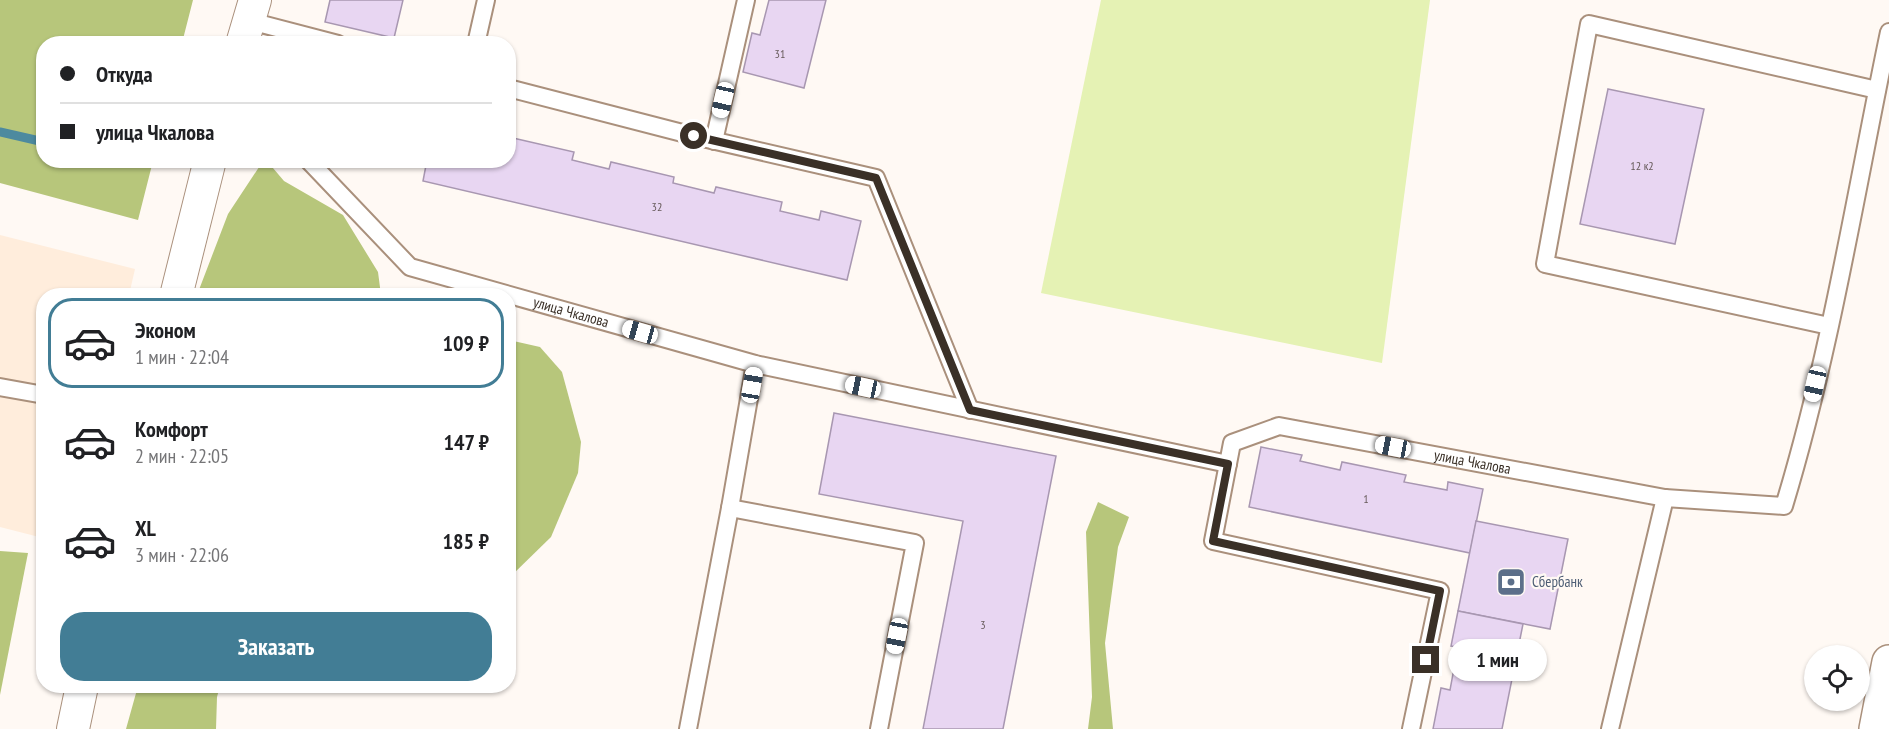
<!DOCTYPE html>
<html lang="ru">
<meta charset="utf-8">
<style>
body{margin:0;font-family:"PT Sans Narrow",sans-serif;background:#f6f6f6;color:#202124;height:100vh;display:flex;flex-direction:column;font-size:22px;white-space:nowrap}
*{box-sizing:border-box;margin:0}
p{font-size:20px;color:#757577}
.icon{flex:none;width:33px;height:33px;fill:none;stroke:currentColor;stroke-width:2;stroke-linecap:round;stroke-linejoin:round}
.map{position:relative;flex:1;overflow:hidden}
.drawer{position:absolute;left:36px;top:288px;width:480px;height:405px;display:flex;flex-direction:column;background:#fff;border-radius:24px;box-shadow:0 2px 4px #0004}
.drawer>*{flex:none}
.guide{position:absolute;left:36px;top:36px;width:480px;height:132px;border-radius:24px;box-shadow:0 2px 4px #0004;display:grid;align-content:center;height:132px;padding:0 24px;background:#fff}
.controls{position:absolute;left:1804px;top:645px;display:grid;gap:12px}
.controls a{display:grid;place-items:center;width:66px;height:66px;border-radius:50%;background:#fff;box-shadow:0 2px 4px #0004;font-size:30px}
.end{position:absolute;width:27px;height:27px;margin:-14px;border:8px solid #3a3027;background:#fff;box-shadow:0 0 0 3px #fff}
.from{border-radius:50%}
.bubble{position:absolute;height:42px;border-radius:21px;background:#fff;box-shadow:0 2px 4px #0004;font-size:20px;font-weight:700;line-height:42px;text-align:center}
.car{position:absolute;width:18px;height:36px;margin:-18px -9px;border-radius:8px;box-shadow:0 0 4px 2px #0007;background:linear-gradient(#fff 24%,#345 0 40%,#fff 0 76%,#345 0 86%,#fff 0)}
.guide b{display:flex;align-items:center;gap:21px;height:57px;font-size:22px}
.guide b+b{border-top:2px solid #e0e0e0}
.guide i{width:15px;height:15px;background:#202124}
ul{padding:10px 0 0;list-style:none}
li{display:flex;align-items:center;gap:18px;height:90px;margin:0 12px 9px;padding:0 12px;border:3px solid transparent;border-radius:24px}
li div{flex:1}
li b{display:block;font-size:22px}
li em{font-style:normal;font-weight:700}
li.on{border-color:#427d95}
li>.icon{width:54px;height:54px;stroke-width:1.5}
.cta{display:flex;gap:12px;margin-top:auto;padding:12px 24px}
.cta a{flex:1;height:69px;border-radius:24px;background:#427d95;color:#fff;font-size:24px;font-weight:700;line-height:69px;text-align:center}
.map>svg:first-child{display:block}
</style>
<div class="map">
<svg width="1889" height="729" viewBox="0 0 1889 729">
<rect width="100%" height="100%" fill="#fff9f4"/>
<!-- industrial -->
<polygon fill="#ffeddc" points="0,235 135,269 129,295 44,296 43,538 0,527"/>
<!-- green -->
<polygon fill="#e5f2b4" points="1101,0 1430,0 1382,363 1041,293"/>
<!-- forest -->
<g fill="#b7c67b">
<polygon points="0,0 193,0 182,43 44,44 44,160 153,161 138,220 0,183"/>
<polygon points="263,161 267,161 284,181 343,215 378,272 381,295 197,295 228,214"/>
<polygon points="509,340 540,347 562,372 581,442 578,473 551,537 509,578"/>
<polygon points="1098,502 1129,517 1118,547 1105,643 1113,729 1088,729 1092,697 1086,532"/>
<polygon points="0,551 28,553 0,695"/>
<polygon points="138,686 220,686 217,697 216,729 126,729"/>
</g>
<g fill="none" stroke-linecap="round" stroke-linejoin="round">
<!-- stream -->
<polyline stroke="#4d8a9f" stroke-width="9" points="0,132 44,142"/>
</g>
<!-- building -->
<g fill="#e8d6f2" stroke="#a897b1" stroke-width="1.5">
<polygon points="330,0 403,0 394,38 325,22"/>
<polygon points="769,0 826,0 804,88 743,72 752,33 760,35"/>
<polygon points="1608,89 1704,109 1675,244 1580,224"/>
<polygon points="513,138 574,152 572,160 609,169 611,162 674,177 673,183 714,193 716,187 782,202 780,211 819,220 821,211 861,221 847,280 423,181 427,160 508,160 508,144 511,144"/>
<polygon points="834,413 1056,456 1003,729 923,729 963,521 819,494"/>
<polygon points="1261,447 1302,455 1300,461 1340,470 1342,462 1406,475 1404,482 1447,490 1448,482 1483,489 1470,553 1249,507"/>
<polygon points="1476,521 1568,539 1550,629 1458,611"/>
<polygon points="1458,611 1523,624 1502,729 1433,729 1441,688 1450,690 1458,647 1451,646"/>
</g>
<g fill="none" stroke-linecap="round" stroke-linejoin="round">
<!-- service casing -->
<g stroke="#aa907c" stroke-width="20">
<g id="service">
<polyline points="250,21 338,44"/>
<polyline points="476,44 486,0"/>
<polyline points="508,88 694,136 876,178 970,410"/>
<polyline points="714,141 746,0"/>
<path id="s1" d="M308,160L410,267L755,364L1228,464"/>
<polyline points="1829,326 1545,264 1589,24 1877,90"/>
<polyline points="0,387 44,395"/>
<polyline points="730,508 915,543 879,729"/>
<polyline points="688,729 730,508 755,364"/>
<path id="s2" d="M1411,729L1440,591L1213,541L1232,443L1279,426L1665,498L1784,506C1831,351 1856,190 1889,32"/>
<polyline points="1610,729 1665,498"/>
</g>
</g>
<!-- minor casing -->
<g stroke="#aa907c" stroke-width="34">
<g id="minor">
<polyline points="242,44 255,0"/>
<polyline points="176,296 210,160"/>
<polyline points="73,729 82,686"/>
</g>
</g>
<!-- tertiary casing -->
<g stroke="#aa907c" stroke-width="36">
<polyline id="tertiary" points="1876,729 1889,662"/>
</g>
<!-- service -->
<use href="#service" stroke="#fff" stroke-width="16"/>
<!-- minor -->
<use href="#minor" stroke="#fff" stroke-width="32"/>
<!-- tertiary -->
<use href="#tertiary" stroke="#fff" stroke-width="33"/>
</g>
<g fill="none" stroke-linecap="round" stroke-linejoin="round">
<!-- route -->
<polyline stroke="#3a3027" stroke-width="8" points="694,136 876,178 970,410 1228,464 1213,541 1440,591 1426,660"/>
</g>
<!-- icons -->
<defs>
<g id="bank-square" transform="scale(1.5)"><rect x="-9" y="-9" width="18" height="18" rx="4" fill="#5c6f8a" stroke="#fff9f4"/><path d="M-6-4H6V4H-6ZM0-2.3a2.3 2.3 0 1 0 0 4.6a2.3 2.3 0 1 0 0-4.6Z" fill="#fff"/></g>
</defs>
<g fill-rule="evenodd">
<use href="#bank-square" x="1511" y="582"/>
</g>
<g text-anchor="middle" stroke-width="4.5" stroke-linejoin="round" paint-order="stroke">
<!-- number labels -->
<g font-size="12" fill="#665a5a">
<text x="780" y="58">31</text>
<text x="1642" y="170">12 к2</text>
<text x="657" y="211">32</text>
<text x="1366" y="503">1</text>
<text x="983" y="629">3</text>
</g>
<!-- street labels -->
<g font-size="15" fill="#3a3027" stroke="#fff9f4">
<text dy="5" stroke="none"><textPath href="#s1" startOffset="315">улица Чкалова</textPath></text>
<text dy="5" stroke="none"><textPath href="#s2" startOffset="720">улица Чкалова</textPath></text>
</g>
<!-- service labels -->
<g font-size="15" fill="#4e5e75" stroke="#fff9f4" text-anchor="start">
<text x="1532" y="587">Сбербанк</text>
</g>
</g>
</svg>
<div class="controls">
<a><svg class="icon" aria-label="locate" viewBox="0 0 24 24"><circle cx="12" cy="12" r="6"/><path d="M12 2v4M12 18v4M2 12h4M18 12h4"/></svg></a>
</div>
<i class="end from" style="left:694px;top:136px"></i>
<i class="end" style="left:1426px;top:660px"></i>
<div class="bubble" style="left:1448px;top:639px;width:99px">1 мин</div>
<i class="car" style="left:723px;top:100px;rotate:193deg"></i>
<i class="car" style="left:640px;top:332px;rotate:286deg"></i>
<i class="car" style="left:1815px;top:384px;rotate:193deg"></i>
<i class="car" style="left:752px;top:385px;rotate:10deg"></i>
<i class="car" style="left:863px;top:387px;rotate:282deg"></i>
<i class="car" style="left:1393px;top:447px;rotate:281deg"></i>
<i class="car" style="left:897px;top:636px;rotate:191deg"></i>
<div class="guide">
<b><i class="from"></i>Откуда</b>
<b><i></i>улица Чкалова</b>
</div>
<section class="drawer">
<ul>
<li class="on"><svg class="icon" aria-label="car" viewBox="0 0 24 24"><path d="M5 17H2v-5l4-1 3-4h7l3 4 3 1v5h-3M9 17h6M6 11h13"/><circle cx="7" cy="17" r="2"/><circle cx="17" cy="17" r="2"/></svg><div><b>Эконом</b><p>1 мин · 22:04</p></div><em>109 ₽</em></li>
<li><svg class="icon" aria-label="car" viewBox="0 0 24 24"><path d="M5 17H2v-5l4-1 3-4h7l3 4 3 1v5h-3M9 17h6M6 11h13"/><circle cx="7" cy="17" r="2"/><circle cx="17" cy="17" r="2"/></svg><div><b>Комфорт</b><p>2 мин · 22:05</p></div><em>147 ₽</em></li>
<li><svg class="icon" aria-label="car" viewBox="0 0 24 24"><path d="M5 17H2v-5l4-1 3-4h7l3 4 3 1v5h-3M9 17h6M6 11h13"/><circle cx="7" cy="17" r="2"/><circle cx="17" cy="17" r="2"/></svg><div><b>XL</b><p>3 мин · 22:06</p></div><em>185 ₽</em></li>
</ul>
<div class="cta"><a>Заказать</a></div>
</section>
</div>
